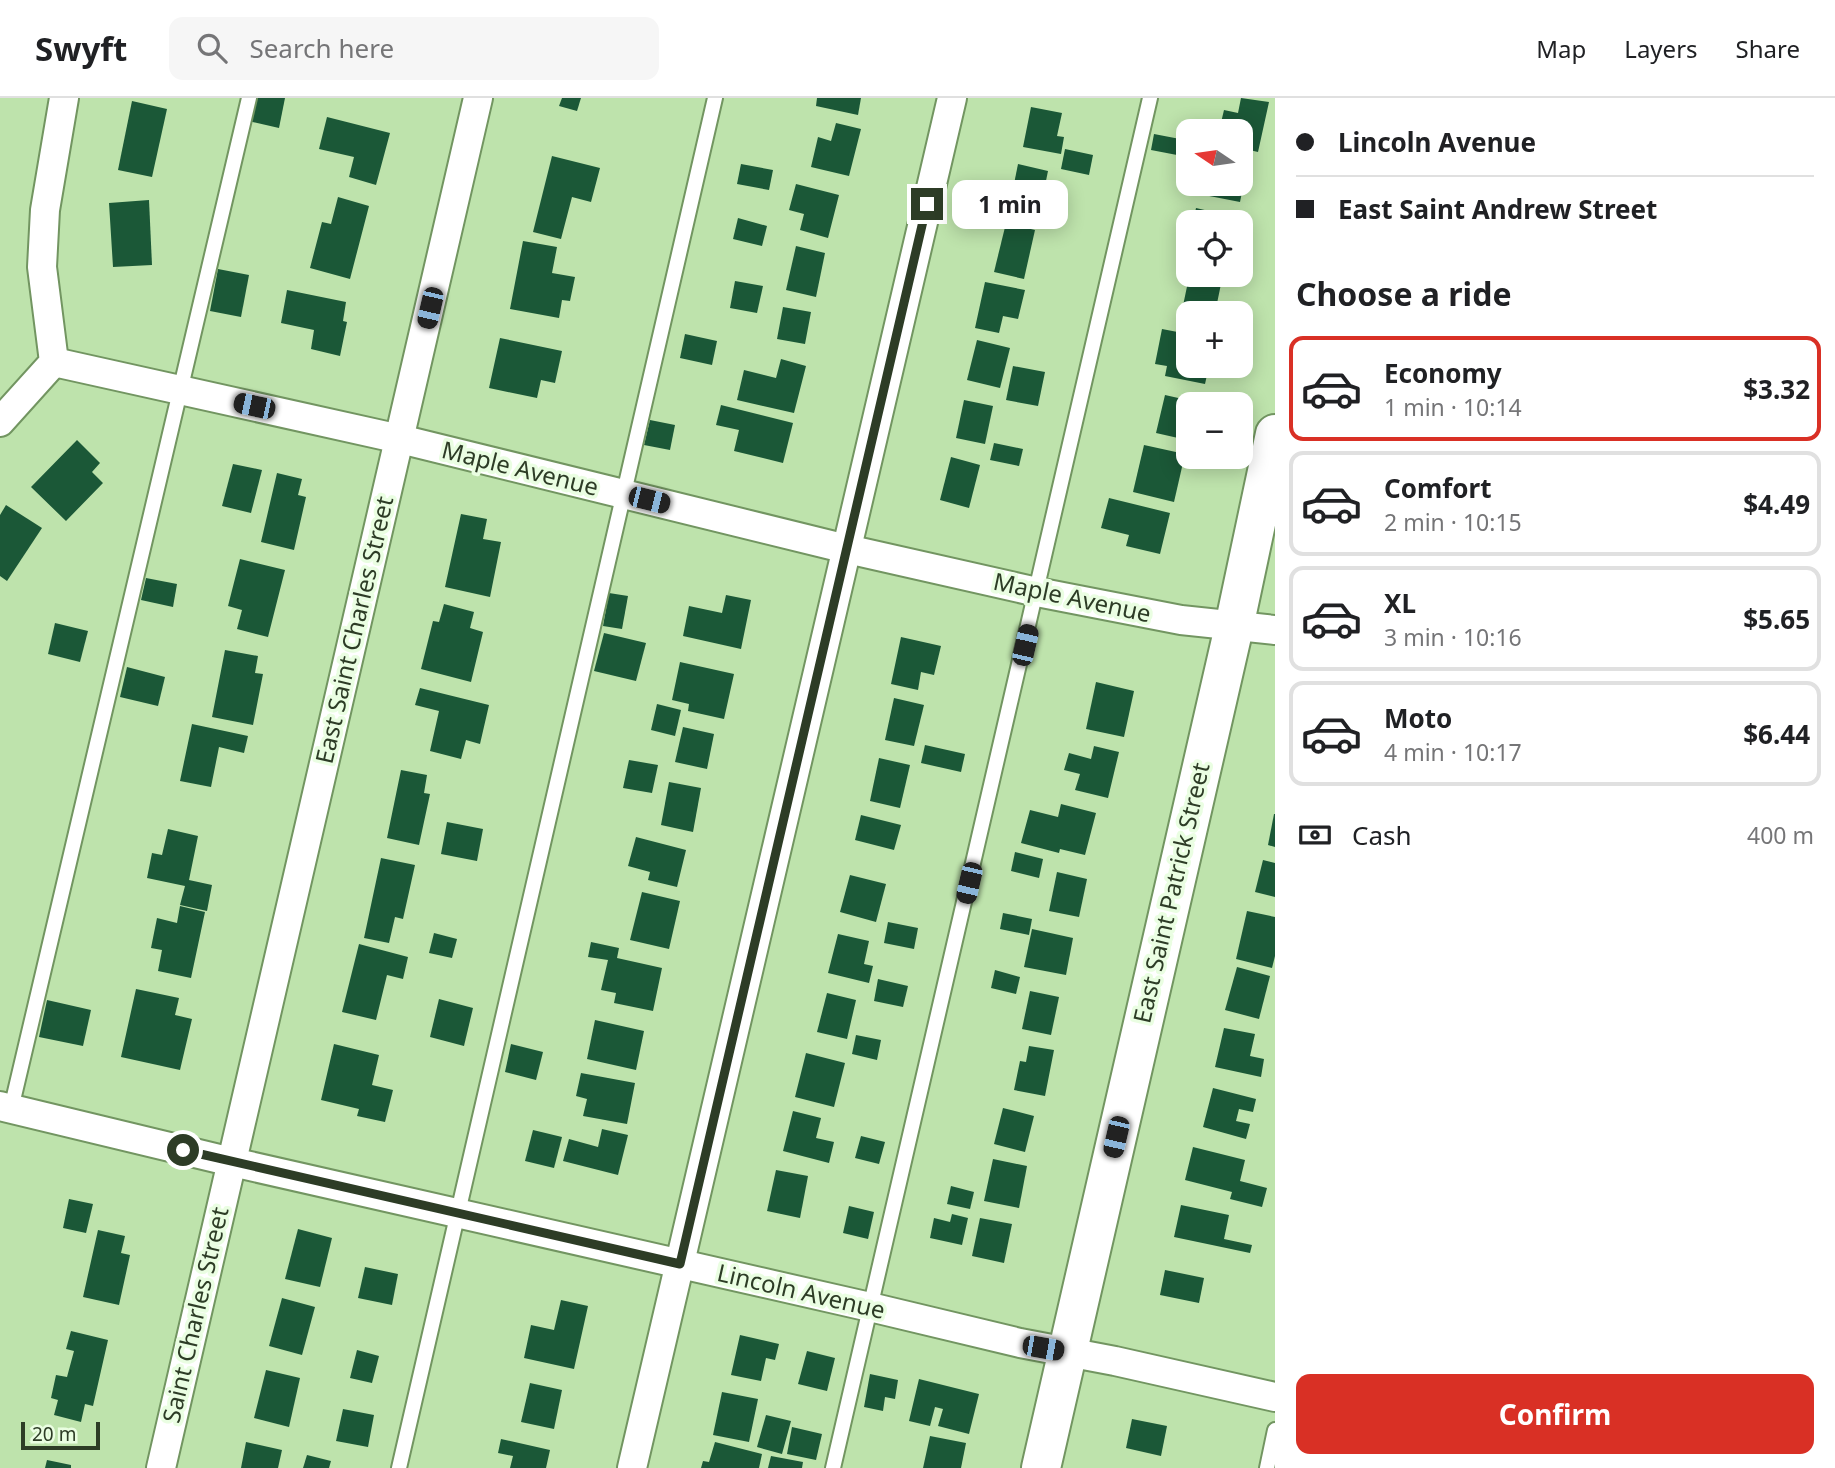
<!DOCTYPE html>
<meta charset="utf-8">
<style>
body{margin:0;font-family:"Noto Sans",sans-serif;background:#f6f6f6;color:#202124;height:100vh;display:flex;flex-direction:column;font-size:26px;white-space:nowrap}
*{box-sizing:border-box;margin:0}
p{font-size:23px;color:#757577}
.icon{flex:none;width:38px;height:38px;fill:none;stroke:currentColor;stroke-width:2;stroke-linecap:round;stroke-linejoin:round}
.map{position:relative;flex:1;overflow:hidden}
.side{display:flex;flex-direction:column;background:#fff;width:560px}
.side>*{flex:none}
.top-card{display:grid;align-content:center;height:154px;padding:0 21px;background:#fff}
.needle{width:46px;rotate:283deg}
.tools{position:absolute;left:1176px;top:21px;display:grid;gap:14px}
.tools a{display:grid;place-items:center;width:77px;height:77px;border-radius:14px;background:#fff;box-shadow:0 4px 18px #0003;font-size:35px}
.scale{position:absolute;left:21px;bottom:18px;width:79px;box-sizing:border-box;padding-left:7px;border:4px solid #2d3c26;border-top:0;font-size:19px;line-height:24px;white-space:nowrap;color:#2d3c26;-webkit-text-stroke:5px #eafee2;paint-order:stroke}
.end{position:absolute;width:32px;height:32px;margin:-16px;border:9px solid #2d3c26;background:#fff;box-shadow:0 0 0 4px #fff}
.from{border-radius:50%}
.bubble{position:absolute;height:49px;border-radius:14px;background:#fff;box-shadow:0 4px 18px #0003;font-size:23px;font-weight:700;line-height:49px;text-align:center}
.car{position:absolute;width:21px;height:42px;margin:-21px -10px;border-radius:9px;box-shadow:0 0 5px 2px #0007;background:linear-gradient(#222 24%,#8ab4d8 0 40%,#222 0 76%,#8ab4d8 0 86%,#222 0)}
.top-card b{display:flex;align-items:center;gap:24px;height:66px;font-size:26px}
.top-card b+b{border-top:2px solid #e0e0e0}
.top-card i{width:18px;height:18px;background:#202124}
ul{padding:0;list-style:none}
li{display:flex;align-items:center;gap:21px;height:105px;margin:0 14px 10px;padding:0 7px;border:4px solid #e0e0e0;border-radius:14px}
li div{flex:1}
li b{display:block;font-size:26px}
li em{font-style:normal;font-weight:700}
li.on{border-color:#d93025}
li>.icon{width:63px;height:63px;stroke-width:1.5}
h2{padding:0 21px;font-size:32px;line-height:84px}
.pay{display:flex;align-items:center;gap:18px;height:77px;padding:0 21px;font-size:26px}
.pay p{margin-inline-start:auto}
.button{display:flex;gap:14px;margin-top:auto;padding:14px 21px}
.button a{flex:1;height:80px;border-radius:14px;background:#d93025;color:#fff;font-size:28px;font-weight:700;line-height:80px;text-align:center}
header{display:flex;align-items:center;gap:42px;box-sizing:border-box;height:98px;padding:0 35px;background:#fff;border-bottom:2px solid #e0e0e0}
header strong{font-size:33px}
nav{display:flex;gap:38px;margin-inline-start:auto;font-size:24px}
.search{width:490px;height:63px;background:#f6f6f6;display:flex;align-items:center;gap:18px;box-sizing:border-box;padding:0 24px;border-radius:14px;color:#757577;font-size:26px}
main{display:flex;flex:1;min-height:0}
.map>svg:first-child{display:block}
</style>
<header>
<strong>Swyft</strong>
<div class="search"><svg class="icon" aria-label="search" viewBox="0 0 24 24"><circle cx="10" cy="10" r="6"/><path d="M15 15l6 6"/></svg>Search here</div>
<nav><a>Map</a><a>Layers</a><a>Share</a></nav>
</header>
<main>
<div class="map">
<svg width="1275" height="1370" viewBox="0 0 1275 1370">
<rect width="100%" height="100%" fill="#bee3ac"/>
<!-- building -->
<g fill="#1b5837">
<polygon points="253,0 285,0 279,30 248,23"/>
<polygon points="562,0 581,0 577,13 559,8"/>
<polygon points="817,0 861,0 858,17 816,8"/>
<polygon points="1241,0 1269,4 1258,54 1241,50 1241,33 1219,33 1224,12 1238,15"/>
<polygon points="132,3 167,11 152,79 118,72"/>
<polygon points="1031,9 1062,15 1057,38 1064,39 1061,56 1023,49"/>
<polygon points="327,19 390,35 376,87 349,79 354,59 319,51"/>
<polygon points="836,25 861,31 849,78 811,69 818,39 831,43"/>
<polygon points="1154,36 1180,41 1177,57 1151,52"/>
<polygon points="1065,51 1093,57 1089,77 1061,71"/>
<polygon points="552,58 600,70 591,104 572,99 561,141 533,134"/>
<polygon points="741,66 773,72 769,92 737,86"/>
<polygon points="1018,66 1048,73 1040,112 1010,106"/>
<polygon points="1241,69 1247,70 1240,104 1199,96 1201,86 1241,86"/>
<polygon points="796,86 839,97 828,140 800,132 804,116 789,112"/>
<polygon points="338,99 369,108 350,181 310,170 322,124 331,126"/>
<polygon points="149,102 152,167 113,169 109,105"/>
<polygon points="1196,110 1239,120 1238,124 1193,124"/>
<polygon points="738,120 767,128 762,148 733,141"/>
<polygon points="1006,125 1035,132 1024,181 994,174"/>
<polygon points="523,143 557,149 552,175 575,179 570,203 562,202 559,220 510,211"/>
<polygon points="796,148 825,155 816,199 786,192"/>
<polygon points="218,171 249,177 241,219 210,213"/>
<polygon points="1189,179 1221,186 1215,215 1188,215 1188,224 1180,222"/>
<polygon points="735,183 763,188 757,215 730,210"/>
<polygon points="985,184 1025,192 1018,221 1003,218 999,235 975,230"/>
<polygon points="287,192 346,204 343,223 347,224 340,258 311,251 314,232 281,225"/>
<polygon points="783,209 811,214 805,246 777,241"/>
<polygon points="1162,231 1188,236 1188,268 1209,268 1205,286 1165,278 1167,268 1155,266"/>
<polygon points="685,236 717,243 712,267 680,260"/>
<polygon points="500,240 562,253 555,285 541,282 537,300 489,290"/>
<polygon points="977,242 1010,250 1000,290 967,282"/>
<polygon points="781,261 806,268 794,315 737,302 744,272 776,280"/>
<polygon points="1013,268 1045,274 1038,308 1006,302"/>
<polygon points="1165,297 1196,304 1196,306 1188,306 1187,342 1156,335"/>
<polygon points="964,302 993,308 985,346 956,340"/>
<polygon points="721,307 793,325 783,365 734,353 739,332 716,327"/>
<polygon points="650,322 675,327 670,352 644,347"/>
<polygon points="77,342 100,365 92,374 103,385 66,423 31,389"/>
<polygon points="994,345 1023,351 1019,368 990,362"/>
<polygon points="1144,347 1185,356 1174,404 1133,394"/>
<polygon points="951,359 980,367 969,410 940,402"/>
<polygon points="233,366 262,372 251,415 222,408"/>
<polygon points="277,375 302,381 298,397 306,399 294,452 261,444"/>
<polygon points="1109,400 1170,415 1160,456 1126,448 1129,437 1101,430"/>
<polygon points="6,407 42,430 7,483 0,478 0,417"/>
<polygon points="461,416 487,421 483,441 501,444 490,499 445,489"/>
<polygon points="240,461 285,472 268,539 237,531 242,512 228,508"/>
<polygon points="146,480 177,486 173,509 141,502"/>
<polygon points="609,495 628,498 622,531 603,528"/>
<polygon points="726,497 751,502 741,551 683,538 689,508 722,515"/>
<polygon points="444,506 474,514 470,530 483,534 471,584 421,571 433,523 439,524"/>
<polygon points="55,525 88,533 80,564 48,556"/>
<polygon points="604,535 646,545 636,583 594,573"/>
<polygon points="901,539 941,548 934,577 921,574 918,592 891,586"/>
<polygon points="225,552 258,558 255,575 263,576 253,627 212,619"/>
<polygon points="680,564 734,576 724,621 688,613 689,606 672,602"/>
<polygon points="127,569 165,579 158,608 120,599"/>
<polygon points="1096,584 1134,593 1124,639 1086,631"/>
<polygon points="420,590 489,607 480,646 466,642 461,661 430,653 439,613 415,607"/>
<polygon points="894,600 924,607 914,648 885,642"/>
<polygon points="657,606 681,612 675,638 651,632"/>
<polygon points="192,626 248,638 244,655 219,649 211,689 180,683"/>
<polygon points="683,629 714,636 707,671 675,664"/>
<polygon points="925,647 965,656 961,674 921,665"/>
<polygon points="1094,648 1119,654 1108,700 1075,692 1080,676 1064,672 1069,655 1091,661"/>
<polygon points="879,660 910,667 900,710 870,703"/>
<polygon points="629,662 658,667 652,695 623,690"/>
<polygon points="401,672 427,677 424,695 430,696 419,747 387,740"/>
<polygon points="669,684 701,690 693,734 661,727"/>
<polygon points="1061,706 1096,715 1085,757 1060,751 1059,755 1021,745 1030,712 1058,719"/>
<polygon points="1274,716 1275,716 1275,749 1268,747"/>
<polygon points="861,717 901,727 894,752 855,742"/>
<polygon points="447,724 483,731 477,763 441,756"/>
<polygon points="168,731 198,738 189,782 212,787 207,813 180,807 185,788 147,780 152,755 162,757"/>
<polygon points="636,739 686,752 677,789 648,782 650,774 628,768"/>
<polygon points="1015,754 1043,761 1039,780 1011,773"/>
<polygon points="381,760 415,767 403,821 395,819 389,845 364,840"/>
<polygon points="1263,762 1275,765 1275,799 1255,794"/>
<polygon points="1057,774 1087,781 1079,819 1049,813"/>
<polygon points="850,777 886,786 876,824 840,814"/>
<polygon points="642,794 680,803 669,851 630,842"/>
<polygon points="180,808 205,814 191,880 158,873 162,852 151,850 157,820 177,825"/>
<polygon points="1247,813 1275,819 1275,858 1272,870 1236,861"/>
<polygon points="1003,815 1032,821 1029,837 1000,831"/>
<polygon points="888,824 918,830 914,851 884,845"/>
<polygon points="1032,831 1073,840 1066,877 1024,869"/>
<polygon points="434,835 457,841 452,860 429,855"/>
<polygon points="838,836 869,843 864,866 873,868 869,885 828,875"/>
<polygon points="591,844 619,850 617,860 662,870 653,913 614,905 616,895 601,892 608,862 588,859"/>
<polygon points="359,846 408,859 403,881 387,877 376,922 342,914"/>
<polygon points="1237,869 1270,878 1259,921 1225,912"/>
<polygon points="995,872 1020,879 1016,896 991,890"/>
<polygon points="878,881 908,888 903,909 874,903"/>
<polygon points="136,891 179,900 175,917 192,921 180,972 121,959"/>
<polygon points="1030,893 1059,899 1051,937 1022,931"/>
<polygon points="827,895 856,902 847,941 817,934"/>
<polygon points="439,901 473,910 464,948 430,939"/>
<polygon points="47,902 91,912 83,948 39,939"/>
<polygon points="595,922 644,933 636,972 587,961"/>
<polygon points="1224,930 1255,936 1250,958 1264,961 1261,979 1215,969"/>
<polygon points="856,937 881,942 877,962 852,956"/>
<polygon points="334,946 379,957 372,987 393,992 385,1024 357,1018 359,1011 321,1002"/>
<polygon points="511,946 543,954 536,982 505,974"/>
<polygon points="1029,948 1054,952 1045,998 1014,992 1020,963 1026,964"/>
<polygon points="806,955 845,965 834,1009 795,999"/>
<polygon points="581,975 635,985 627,1026 583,1018 587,1001 576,998"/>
<polygon points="1213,990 1256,1001 1253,1014 1239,1011 1236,1023 1250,1026 1246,1041 1203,1029"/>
<polygon points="1003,1010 1034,1018 1025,1054 994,1046"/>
<polygon points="793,1013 821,1020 816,1040 834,1044 829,1065 783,1053"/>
<polygon points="602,1031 628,1037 618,1077 563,1063 569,1041 598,1049"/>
<polygon points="533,1032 562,1039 554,1070 525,1063"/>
<polygon points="861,1038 885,1044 879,1066 855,1060"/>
<polygon points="1193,1049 1245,1062 1240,1083 1267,1090 1262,1109 1230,1101 1232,1094 1185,1082"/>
<polygon points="993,1061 1027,1068 1019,1110 984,1103"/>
<polygon points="776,1072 808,1078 800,1120 767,1113"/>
<polygon points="951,1088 974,1094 970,1111 947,1106"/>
<polygon points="69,1101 93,1106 86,1135 63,1130"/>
<polygon points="1181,1107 1229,1117 1224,1141 1252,1147 1250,1155 1174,1139"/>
<polygon points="849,1108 874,1114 868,1141 843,1135"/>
<polygon points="952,1116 968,1120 962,1147 930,1140 934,1120 950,1124"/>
<polygon points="980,1120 1012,1126 1004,1165 972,1158"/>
<polygon points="298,1131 332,1140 320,1189 285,1181"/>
<polygon points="98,1132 125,1138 121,1155 130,1157 119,1207 83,1199"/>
<polygon points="365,1169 398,1176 392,1207 358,1200"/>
<polygon points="1165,1172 1204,1180 1199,1205 1160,1197"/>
<polygon points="282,1200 315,1209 302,1257 269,1248"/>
<polygon points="561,1202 588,1208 574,1271 524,1260 531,1227 554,1232"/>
<polygon points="71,1233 108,1242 93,1308 85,1306 81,1324 54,1317 58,1302 51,1300 56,1277 67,1279 74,1253 66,1251"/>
<polygon points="740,1237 779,1246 775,1262 766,1260 761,1283 731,1277"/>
<polygon points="357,1252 379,1258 372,1285 350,1280"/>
<polygon points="807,1253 835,1260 827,1293 798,1286"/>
<polygon points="266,1272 300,1280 289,1329 254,1320"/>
<polygon points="870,1276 898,1282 895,1301 885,1299 883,1313 864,1309"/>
<polygon points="919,1281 979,1296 969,1336 938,1328 943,1311 935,1309 930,1328 909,1323"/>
<polygon points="530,1285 562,1292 554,1331 521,1324"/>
<polygon points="722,1294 758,1301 749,1344 713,1337"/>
<polygon points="343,1311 374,1317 368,1349 336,1343"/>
<polygon points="766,1317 791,1323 782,1356 757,1349"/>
<polygon points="1132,1321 1167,1328 1161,1358 1126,1350"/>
<polygon points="792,1329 822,1336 816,1362 787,1356"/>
<polygon points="930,1338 966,1345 961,1370 923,1370"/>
<polygon points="501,1341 550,1352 546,1370 510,1370 513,1358 498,1355"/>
<polygon points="246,1344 282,1352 278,1370 241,1370"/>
<polygon points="715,1344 762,1356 759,1370 701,1370 703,1363 709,1364"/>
<polygon points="307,1357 331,1363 329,1370 303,1370"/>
<polygon points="771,1358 803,1364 802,1370 768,1370"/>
<polygon points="47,1362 71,1367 71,1370 45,1370"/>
</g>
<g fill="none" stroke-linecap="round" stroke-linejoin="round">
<!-- service casing -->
<g stroke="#729561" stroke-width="18">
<g id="service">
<polyline points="11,1011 249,0"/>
<polyline points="399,1370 715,0"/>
<polyline points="833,1370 1150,0"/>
<polyline points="1267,1370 1275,1332"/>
</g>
</g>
<!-- minor casing -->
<g stroke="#729561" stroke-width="32">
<g id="minor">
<polyline points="54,264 400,341 847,451 1037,494 1181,522 1275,532"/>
<polyline points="0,324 54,264 42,169 45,112 64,0"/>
<polyline points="0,1008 232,1064 870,1209 1020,1245 1115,1263 1275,1299"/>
<polyline points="161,1370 478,0"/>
<polyline points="632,1370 952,0"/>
</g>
</g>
<!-- secondary casing -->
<g stroke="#729561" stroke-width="42">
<polyline id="secondary" points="1041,1370 1234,529 1275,336"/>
</g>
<!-- service -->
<use href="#service" stroke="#fff" stroke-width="14"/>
<!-- minor -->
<use href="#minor" stroke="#fff" stroke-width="28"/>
<!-- secondary -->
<use href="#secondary" stroke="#fff" stroke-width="38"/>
</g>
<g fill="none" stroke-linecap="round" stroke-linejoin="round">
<!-- route -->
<polyline stroke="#2d3c26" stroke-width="9" points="183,1052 680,1166 927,106"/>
</g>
<g text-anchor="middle" stroke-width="7" stroke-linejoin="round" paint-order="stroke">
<!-- street labels -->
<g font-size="24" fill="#2d3c26" stroke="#eafee2">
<text transform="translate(520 371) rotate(14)" y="8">Maple Avenue</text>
<text transform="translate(1072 500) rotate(12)" y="8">Maple Avenue</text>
<text transform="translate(355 532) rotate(-77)" y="8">East Saint Charles Street</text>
<text transform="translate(1172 795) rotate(-77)" y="8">East Saint Patrick Street</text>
<text transform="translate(801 1194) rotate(13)" y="8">Lincoln Avenue</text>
<text transform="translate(196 1217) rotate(-77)" y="8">Saint Charles Street</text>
</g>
</g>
</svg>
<div class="tools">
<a><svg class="needle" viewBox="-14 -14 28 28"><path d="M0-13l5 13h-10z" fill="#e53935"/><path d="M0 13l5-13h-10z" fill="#757577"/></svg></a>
<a><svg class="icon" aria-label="locate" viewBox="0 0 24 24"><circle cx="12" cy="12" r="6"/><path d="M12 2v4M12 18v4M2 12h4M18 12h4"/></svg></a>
<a>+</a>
<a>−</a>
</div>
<div class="scale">20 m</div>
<i class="end from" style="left:183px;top:1052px"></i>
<i class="end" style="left:927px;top:106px"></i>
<div class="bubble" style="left:952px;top:82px;width:116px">1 min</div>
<i class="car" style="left:430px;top:210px;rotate:193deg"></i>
<i class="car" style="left:254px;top:308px;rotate:282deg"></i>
<i class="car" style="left:649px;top:402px;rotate:104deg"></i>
<i class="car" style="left:1025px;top:547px;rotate:13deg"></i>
<i class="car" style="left:969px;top:785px;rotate:193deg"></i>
<i class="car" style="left:1116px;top:1039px;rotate:193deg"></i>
<i class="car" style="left:1043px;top:1250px;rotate:100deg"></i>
</div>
<section class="side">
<div class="top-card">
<b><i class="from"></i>Lincoln Avenue</b>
<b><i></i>East Saint Andrew Street</b>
</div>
<h2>Choose a ride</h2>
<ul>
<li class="on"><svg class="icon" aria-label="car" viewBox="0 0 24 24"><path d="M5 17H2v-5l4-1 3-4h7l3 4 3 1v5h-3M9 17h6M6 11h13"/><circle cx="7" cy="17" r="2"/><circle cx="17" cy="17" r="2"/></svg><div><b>Economy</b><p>1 min · 10:14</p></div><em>$3.32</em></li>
<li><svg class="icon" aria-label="car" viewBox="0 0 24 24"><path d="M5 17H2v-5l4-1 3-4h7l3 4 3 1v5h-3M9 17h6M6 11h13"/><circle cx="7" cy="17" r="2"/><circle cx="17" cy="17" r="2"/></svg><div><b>Comfort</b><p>2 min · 10:15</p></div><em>$4.49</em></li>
<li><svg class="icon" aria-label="car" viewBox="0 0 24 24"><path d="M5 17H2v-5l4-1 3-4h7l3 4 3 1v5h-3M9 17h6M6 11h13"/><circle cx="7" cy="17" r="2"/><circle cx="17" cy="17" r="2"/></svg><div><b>XL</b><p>3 min · 10:16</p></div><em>$5.65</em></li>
<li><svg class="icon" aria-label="car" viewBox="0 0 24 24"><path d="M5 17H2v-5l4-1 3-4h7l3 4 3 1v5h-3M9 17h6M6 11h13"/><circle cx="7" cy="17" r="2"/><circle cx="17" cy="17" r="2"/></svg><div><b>Moto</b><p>4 min · 10:17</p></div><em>$6.44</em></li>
</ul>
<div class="pay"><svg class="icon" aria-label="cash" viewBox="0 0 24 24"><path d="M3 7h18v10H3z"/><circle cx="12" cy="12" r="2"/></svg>Cash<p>400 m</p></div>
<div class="button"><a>Confirm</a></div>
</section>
</main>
